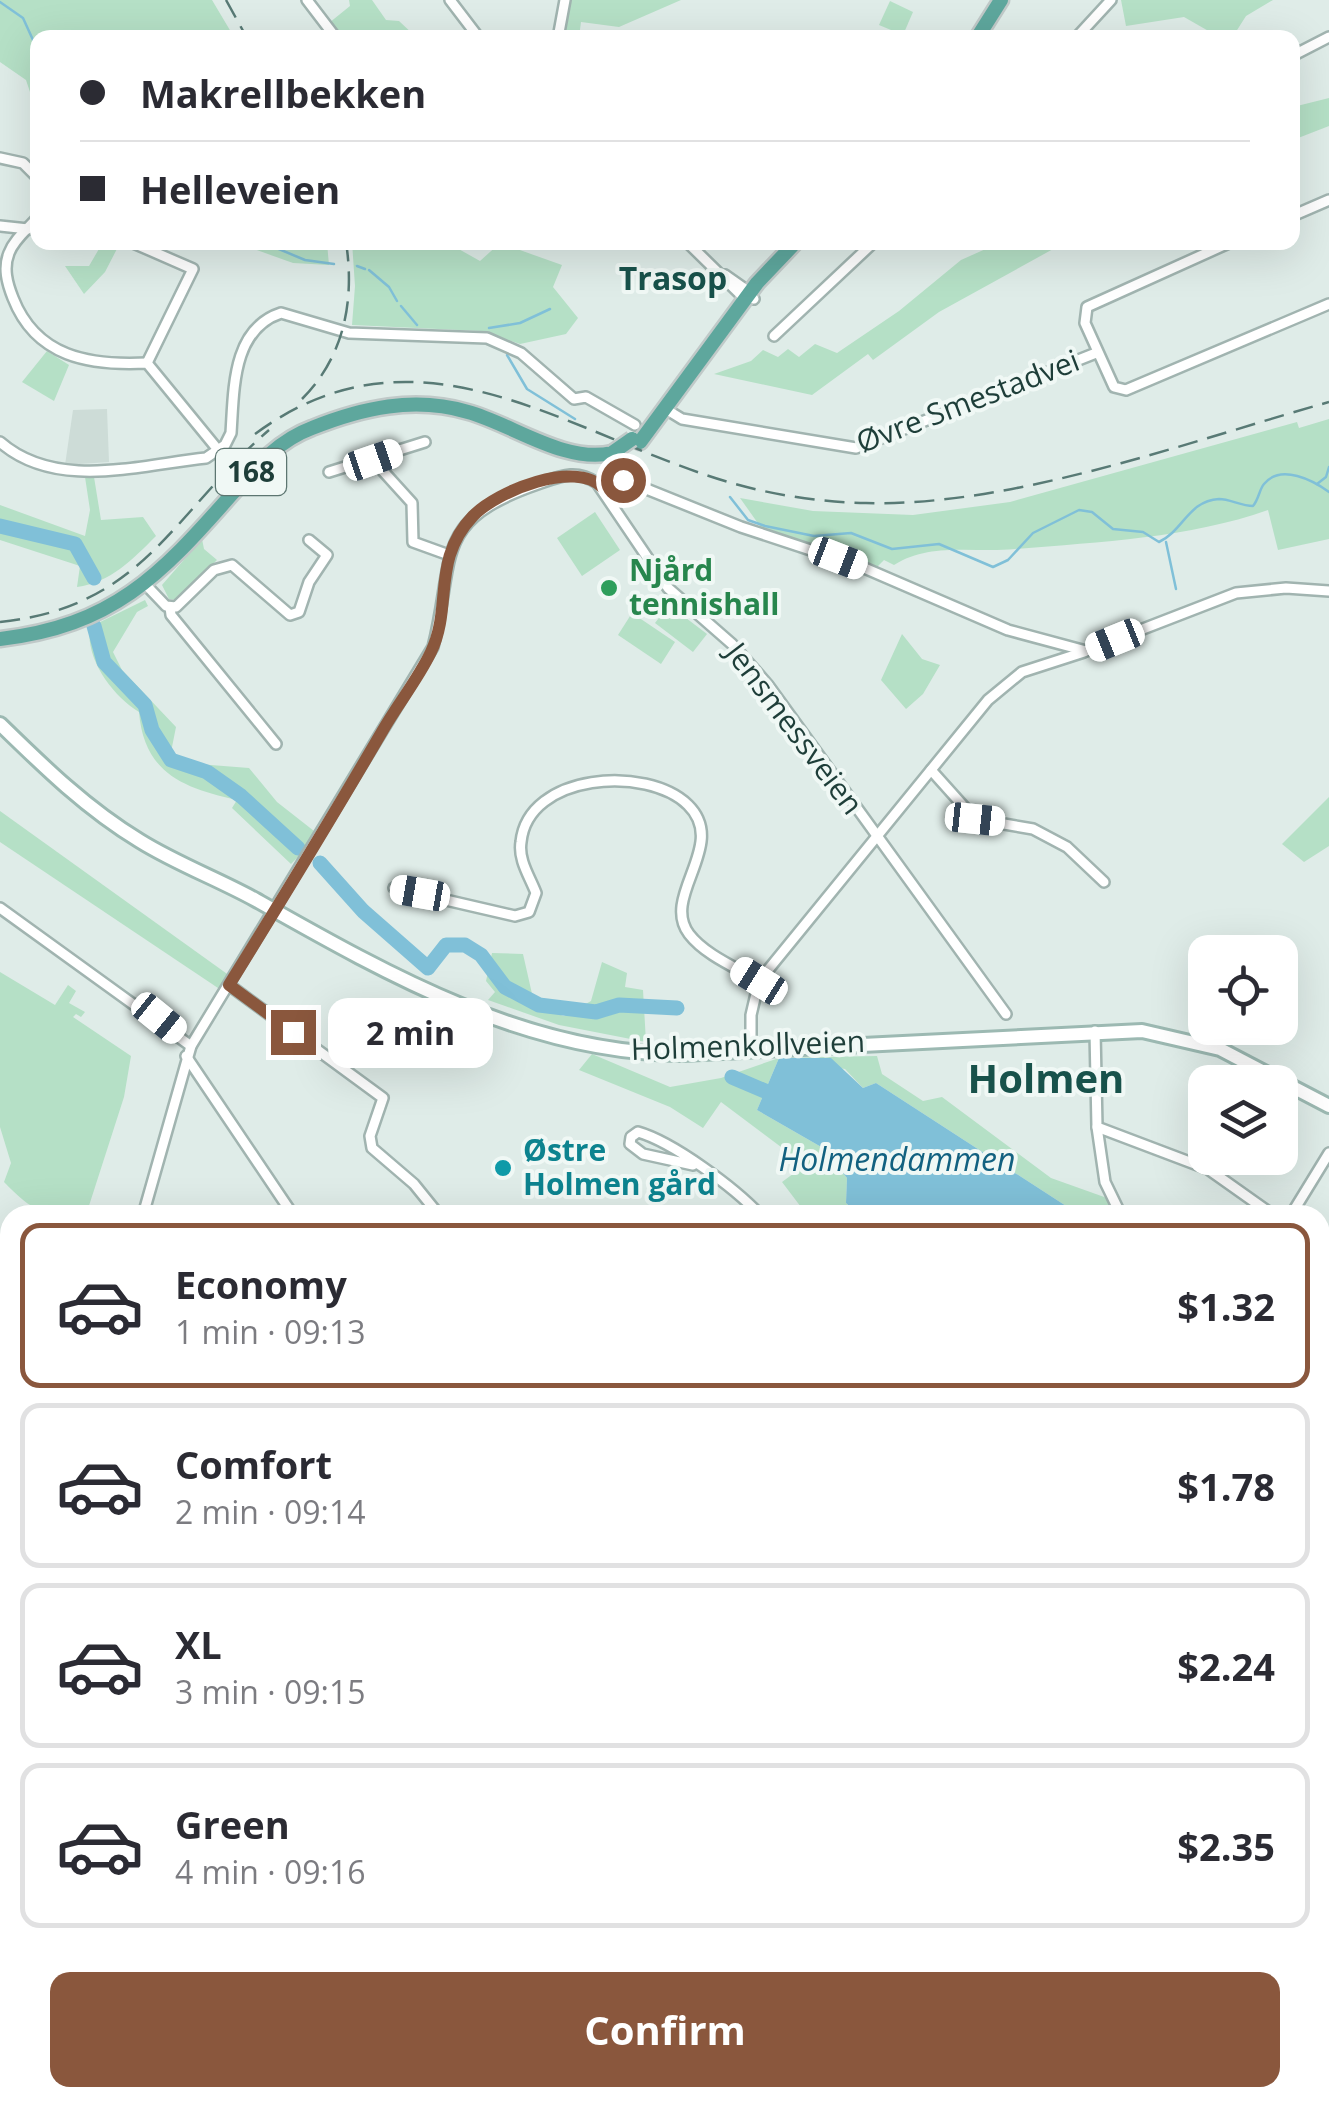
<!DOCTYPE html>
<meta charset="utf-8">
<style>
body{margin:0;font-family:"Open Sans",sans-serif;background:#f2f2f3;color:#2b2b33;height:100vh;display:flex;flex-direction:column;font-size:38px;white-space:nowrap}
*{box-sizing:border-box;margin:0}
p{font-size:32px;color:#7c7c81}
.icon{flex:none;width:55px;height:55px;fill:none;stroke:currentColor;stroke-width:2;stroke-linecap:round;stroke-linejoin:round}
.map{position:relative;flex:1;overflow:hidden}
.panel{position:absolute;left:0px;top:1205px;width:1330px;height:902px;display:flex;flex-direction:column;background:#fff;border-radius:30px 30px 0 0;box-shadow:0 10px 40px #0002}
.panel>*{flex:none}
.hud{position:absolute;left:30px;top:30px;width:1270px;height:220px;border-radius:20px;box-shadow:0 10px 40px #0002;display:grid;align-content:center;height:220px;padding:0 50px;background:#fff}
.controls{position:absolute;left:1188px;top:935px;display:grid;gap:20px}
.controls a{display:grid;place-items:center;width:110px;height:110px;border-radius:20px;background:#fff;box-shadow:0 10px 40px #0002;font-size:50px}
.end{position:absolute;width:45px;height:45px;margin:-22px;border:12px solid #8a573d;background:#fff;box-shadow:0 0 0 5px #fff}
.from{border-radius:50%}
.bubble{position:absolute;height:70px;border-radius:20px;background:#fff;box-shadow:0 10px 40px #0002;font-size:32px;font-weight:700;line-height:70px;text-align:center}
.car{position:absolute;width:30px;height:60px;margin:-30px -15px;border-radius:12px;box-shadow:0 0 8px 2px #0007;background:linear-gradient(#fff 24%,#345 0 40%,#fff 0 76%,#345 0 86%,#fff 0)}
.hud b{display:flex;align-items:center;gap:35px;height:95px;font-size:38px}
.hud b+b{border-top:2px solid #e1e1e2}
.hud i{width:25px;height:25px;background:#2b2b33}
ul{padding:18px 0 0;list-style:none}
li{display:flex;align-items:center;gap:30px;height:165px;margin:0 20px 15px;padding:0 30px;border:5px solid #e1e1e2;border-radius:20px}
li div{flex:1}
li b{display:block;font-size:38px}
li em{font-style:normal;font-weight:700}
li.current{border-color:#8a573d}
li>.icon{width:90px;height:90px;stroke-width:1.5}
.action{display:flex;gap:20px;margin-top:auto;padding:20px 50px}
.action a{flex:1;height:115px;border-radius:20px;background:#8a573d;color:#fff;font-size:40px;font-weight:700;line-height:115px;text-align:center}
.map>svg:first-child{display:block}
</style>
<div class="map">
<svg width="1329" height="2107" viewBox="0 0 1329 2107">
<rect width="100%" height="100%" fill="#dfece8"/>
<!-- built -->
<g fill="#cddcd7">
<polygon points="107,409 109,462 65,465 73,410"/>
<polygon points="0,1775 10,1785 10,1825 4,1826"/>
<polygon points="0,2036 10,2048 10,2098 84,2098 90,2107 0,2107"/>
</g>
<!-- green -->
<g fill="#b5e0c6">
<polygon points="0,0 212,0 234,37 38,38 37,113 26,80 0,62"/>
<polygon points="349,0 372,0 386,20 399,21 416,37 336,37 329,23 350,6"/>
<polygon points="569,0 681,0 619,27 581,22 579,37 564,38"/>
<polygon points="1121,0 1273,0 1246,16 1232,38 1219,37 1184,17 1126,26"/>
<polygon points="890,1 913,12 903,35 879,25"/>
<polygon points="1329,98 1329,126 1293,140 1293,107"/>
<polygon points="103,242 120,243 105,272 84,294 65,266 89,266"/>
<polygon points="352,242 448,243 480,261 500,243 562,265 553,287 578,318 566,334 520,344 481,331 352,325 355,286"/>
<polygon points="237,243 327,243 329,265 293,263"/>
<polygon points="999,243 1064,243 939,312 873,360 868,354 812,395 714,374 751,361 763,350 778,357 788,349 799,357 815,344 837,353 899,311 961,260"/>
<polygon points="47,351 69,365 54,401 22,382"/>
<path d="M1329,419V539L1278,550L1268,510C1189,538 1100,542 1015,549C975,553 930,542 894,565L884,560L875,569L762,529L740,498L813,511L913,515L1010,502L1297,422L1299,428Z"/>
<path d="M85,477H94L101,520L143,517L156,536C133,559 110,583 77,587L80,566L0,540V505L85,536L90,510Z"/>
<polygon points="595,512 620,550 582,576 557,538"/>
<polygon points="202,539 204,549 217,560 177,600 169,599 162,585"/>
<path d="M145,600L148,606L137,612L113,652L122,670L176,727L171,752L198,764L249,768L277,802L314,831L308,847L291,864L232,808L237,800C183,788 144,773 139,712C113,696 85,659 90,627Z"/>
<polygon points="669,605 707,634 693,652 655,623"/>
<polygon points="632,613 675,642 661,664 618,635"/>
<polygon points="902,634 922,659 940,665 923,694 906,709 881,680"/>
<polygon points="1329,797 1329,846 1304,862 1282,844"/>
<polygon points="0,811 230,976 221,990 0,842"/>
<polygon points="492,953 523,954 535,1007 564,1016 591,1001 602,962 627,973 625,987 643,990 646,1042 559,1025 488,1000 495,992 486,981"/>
<path d="M0,972L55,1005L68,985L76,991L69,1003L85,1012L81,1017L76,1014L73,1017L131,1056L124,1097L86,1215C43,1215 34,1213 4,1182L11,1163L0,1127Z"/>
<polygon points="592,1054 670,1087 721,1078 779,1058 877,1056 882,1074 923,1101 942,1097 1051,1178 1107,1198 1117,1215 1080,1215 876,1083 863,1088 845,1069 779,1058 757,1110 823,1148 847,1178 846,1203 859,1215 807,1215 782,1182 805,1165 721,1102 703,1128 670,1107 579,1070"/>
<polygon points="1320,1362 1329,1369 1329,1497 1320,1489"/>
</g>
<!-- water -->
<polygon fill="#80c0d8" points="779,1058 831,1058 863,1088 876,1083 1080,1215 859,1215 846,1203 847,1178 823,1148 757,1110"/>
<g fill="none" stroke-linecap="round" stroke-linejoin="round">
<!-- stream -->
<g stroke="#80c0d8" stroke-width="2.5">
<polyline points="0,2 23,18 38,51"/>
<polyline points="262,242 305,260 334,264"/>
<polyline points="357,266 365,269"/>
<polyline points="369,270 389,287 397,301"/>
<polyline points="401,306 417,325"/>
<polyline points="489,328 520,323 550,309"/>
<polyline points="507,355 527,389 575,419"/>
<polyline points="1317,484 1326,477 1329,467"/>
<path d="M730,497L748,520L765,526L814,536L851,533L892,549L939,544L993,567L1008,560L1033,533L1079,510L1092,512L1113,529L1143,532L1159,542C1184,530 1188,501 1219,499C1230,499 1241,506 1253,506C1259,499 1259,490 1264,484C1281,463 1314,481 1329,492"/>
<polyline points="1166,542 1176,589"/>
</g>
<!-- river -->
<g stroke="#80c0d8" stroke-width="15">
<polyline points="0,526 75,544 94,578"/>
<polyline points="94,626 104,662 145,705 152,730 171,760 207,772 241,796 298,848"/>
<polyline points="320,863 363,911 428,968 446,945 465,945 481,955 505,987 539,1005 596,1012 619,1005 677,1008"/>
<polyline points="732,1077 765,1091"/>
<polyline points="1320,1370 1329,1377"/>
</g>
<!-- minor casing -->
<g stroke="#a1b4b0" stroke-width="14">
<g id="minor">
<polyline points="307,0 336,38"/>
<polyline points="450,0 479,38"/>
<polyline points="558,38 565,0"/>
<polyline points="1076,38 1111,0"/>
<polyline points="1292,56 1329,37"/>
<polyline points="0,158 23,163 38,178"/>
<polyline points="1292,216 1329,200"/>
<path d="M38,217C28,229 14,239 9,253C3,268 7,283 13,298C36,357 89,366 147,363L219,451"/>
<polyline points="0,226 28,229"/>
<polyline points="131,242 193,269 147,363"/>
<polyline points="687,242 741,295 754,299"/>
<polyline points="1231,242 1087,307 1085,323 1114,387 1126,390 1329,304"/>
<polyline points="992,243 994,242"/>
<polyline points="725,275 752,294"/>
<polyline points="774,336 874,242"/>
<polyline points="664,408 682,419 856,448 1096,353"/>
<path d="M0,442C56,491 139,465 206,458L225,445L231,433C234,389 232,329 281,313L349,333L487,338L521,353L574,399L586,397L635,425"/>
<polyline points="373,460 412,503 413,542 449,555"/>
<polyline points="329,472 425,442"/>
<polyline points="603,488 613,482 629,482 741,527 862,567 1008,630 1086,651 1236,593 1286,588 1329,591"/>
<polyline points="146,585 166,606 176,607 214,570 232,565 290,615 299,612 309,582 327,555 309,540"/>
<polyline points="170,607 171,615 276,744"/>
<polyline points="931,770 975,819 1033,829 1067,847 1104,882"/>
<path d="M394,888L515,916L529,912L536,893C530,877 518,860 521,842C528,773 647,765 688,805C729,845 660,896 689,934C705,955 737,968 759,981"/>
<polyline points="0,908 191,1046"/>
<polyline points="229,985 383,1098 370,1136 372,1148 414,1184 439,1215"/>
<polyline points="1095,1031 1097,1127 1208,1169 1273,1215"/>
<polyline points="751,1049 751,1015 759,981 988,700 1022,672 1084,652"/>
<polyline points="186,1056 293,1215"/>
<polyline points="1097,1127 1105,1182 1121,1215"/>
<path d="M693,1165L643,1154L630,1144L631,1137L638,1132C673,1142 735,1188 760,1215"/>
<path d="M143,1215L191,1046L433,647C456,556 431,521 538,484C561,476 576,469 597,483L668,588L732,644L768,685L1006,1014"/>
<polyline points="1291,1215 1329,1153"/>
<polyline points="1320,1273 1329,1288"/>
<polyline points="0,1585 10,1591"/>
<polyline points="0,1830 10,1851"/>
<polyline points="1320,1909 1329,1915"/>
<polyline points="275,2098 287,2107"/>
<polyline points="627,2098 637,2107"/>
<polyline points="1189,2098 1204,2107"/>
<polyline points="742,2107 748,2098"/>
</g>
</g>
<!-- tertiary casing -->
<g stroke="#a1b4b0" stroke-width="16">
<g id="tertiary">
<polyline points="0,1317 10,1325"/>
<polyline points="1320,1495 1329,1503"/>
<polyline points="1320,1803 1329,1790"/>
<polyline points="0,2005 10,1997"/>
<polyline points="1115,2107 1121,2098"/>
</g>
</g>
<!-- secondary casing -->
<g stroke="#9cb9b2" stroke-width="18">
<path id="secondary" d="M0,724C44,767 87,809 140,841C177,864 218,879 256,900C387,974 527,1054 682,1054L1142,1031L1220,1049L1329,1106"/>
</g>
<!-- primary casing -->
<g stroke="#c0c9c8" stroke-width="19">
<g id="primary">
<polyline points="977,38 1001,0"/>
<polyline points="640,442 757,283 795,243"/>
<path d="M0,639C112,626 160,576 231,495C255,468 277,441 312,428C362,408 414,396 468,412C512,424 565,464 612,453"/>
</g>
</g>
<!-- minor -->
<use href="#minor" stroke="#fff" stroke-width="9"/>
<!-- tertiary -->
<use href="#tertiary" stroke="#fff" stroke-width="11"/>
<!-- secondary -->
<use href="#secondary" stroke="#fff" stroke-width="12"/>
<!-- primary -->
<use href="#primary" stroke="#5ea79d" stroke-width="14"/>
<!-- rail -->
<g stroke="#587a75" stroke-width="2.5" stroke-dasharray="20 10" stroke-linecap="butt">
<polyline points="226,0 247,38"/>
<path d="M302,399C344,357 355,301 346,242"/>
<path d="M255,434C410,320 549,421 703,474C755,492 810,502 866,503C1012,507 1187,442 1329,402"/>
<path d="M0,622C144,607 172,514 269,430"/>
</g>
<!-- primary-bridge casing -->
<g stroke="#c0c9c8" stroke-width="19" stroke-linecap="butt">
<polyline id="primary-bridge" points="612,453 632,439"/>
</g>
<!-- primary-bridge -->
<use href="#primary-bridge" stroke="#5ea79d" stroke-width="14"/>
</g>
<g fill="none" stroke-linecap="round" stroke-linejoin="round">
<!-- route -->
<path stroke="#8a573d" stroke-width="12" d="M293,1032L229,985C281,901 333,816 383,730C398,704 418,679 431,652C453,606 431,560 473,516C497,491 576,459 603,488L623,480"/>
</g>
<!-- markers -->
<circle fill="#2e9e5b" stroke="#f0f8f5" stroke-width="4" cx="609" cy="588" r="10"/>
<circle fill="#0f9aa8" stroke="#f0f8f5" stroke-width="4" cx="503" cy="1168" r="10"/>
<g text-anchor="middle" stroke-width="8" stroke-linejoin="round" paint-order="stroke">
<!-- shield labels -->
<rect fill="#f0f8f5" stroke="#5d7671" stroke-width="2.5" x="216" y="449" width="70" height="46" rx="8"/>
<g font-size="28" font-weight="bold" fill="#1e3e39">
<text x="251" y="482">168</text>
</g>
<!-- street labels -->
<g font-size="30" fill="#1e3e39" stroke="#f0f8f5">
<text transform="translate(968 402) rotate(-21)" y="10">Øvre Smestadvei</text>
<text transform="translate(794 729) rotate(53)" y="10">Jensmessveien</text>
<text transform="translate(748 1046) rotate(-2)" y="10">Holmenkollveien</text>
</g>
<!-- leisure labels -->
<g font-size="30" font-weight="bold" fill="#27864d" stroke="#f0f8f5" text-anchor="start">
<text x="629" y="581">Njård<tspan x="629" dy="34">tennishall</tspan></text>
</g>
<!-- culture labels -->
<g font-size="30" font-weight="bold" fill="#0d838f" stroke="#f0f8f5" text-anchor="start">
<text x="523" y="1161">Østre<tspan x="523" dy="34">Holmen gård</tspan></text>
</g>
<!-- neighbourhood labels -->
<g font-size="32" font-weight="bold" fill="#18524b" stroke="#f0f8f5">
<text x="673" y="290">Trasop</text>
</g>
<!-- water labels -->
<g font-size="32" font-style="italic" fill="#126180" stroke="#f0f8f5">
<text x="897" y="1171">Holmendammen</text>
</g>
<!-- district labels -->
<g font-size="40" font-weight="bold" fill="#18524b" stroke="#f0f8f5">
<text x="1046" y="1093">Holmen</text>
</g>
</g>
</svg>
<div class="controls">
<a><svg class="icon" aria-label="locate" viewBox="0 0 24 24"><circle cx="12" cy="12" r="6"/><path d="M12 2v4M12 18v4M2 12h4M18 12h4"/></svg></a>
<a><svg class="icon" aria-label="layers" viewBox="0 0 24 24"><path d="M12 4l9 5-9 5-9-5zM3 14l9 5 9-5"/></svg></a>
</div>
<i class="end from" style="left:623px;top:480px"></i>
<i class="end" style="left:293px;top:1032px"></i>
<div class="bubble" style="left:328px;top:998px;width:165px">2 min</div>
<i class="car" style="left:373px;top:460px;rotate:71deg"></i>
<i class="car" style="left:838px;top:558px;rotate:111deg"></i>
<i class="car" style="left:1115px;top:640px;rotate:248deg"></i>
<i class="car" style="left:975px;top:819px;rotate:96deg"></i>
<i class="car" style="left:420px;top:893px;rotate:280deg"></i>
<i class="car" style="left:759px;top:981px;rotate:302deg"></i>
<i class="car" style="left:159px;top:1018px;rotate:129deg"></i>
<div class="hud">
<b><i class="from"></i>Makrellbekken</b>
<b><i></i>Helleveien</b>
</div>
<section class="panel">
<ul>
<li class="current"><svg class="icon" aria-label="car" viewBox="0 0 24 24"><path d="M5 17H2v-5l4-1 3-4h7l3 4 3 1v5h-3M9 17h6M6 11h13"/><circle cx="7" cy="17" r="2"/><circle cx="17" cy="17" r="2"/></svg><div><b>Economy</b><p>1 min · 09:13</p></div><em>$1.32</em></li>
<li><svg class="icon" aria-label="car" viewBox="0 0 24 24"><path d="M5 17H2v-5l4-1 3-4h7l3 4 3 1v5h-3M9 17h6M6 11h13"/><circle cx="7" cy="17" r="2"/><circle cx="17" cy="17" r="2"/></svg><div><b>Comfort</b><p>2 min · 09:14</p></div><em>$1.78</em></li>
<li><svg class="icon" aria-label="car" viewBox="0 0 24 24"><path d="M5 17H2v-5l4-1 3-4h7l3 4 3 1v5h-3M9 17h6M6 11h13"/><circle cx="7" cy="17" r="2"/><circle cx="17" cy="17" r="2"/></svg><div><b>XL</b><p>3 min · 09:15</p></div><em>$2.24</em></li>
<li><svg class="icon" aria-label="car" viewBox="0 0 24 24"><path d="M5 17H2v-5l4-1 3-4h7l3 4 3 1v5h-3M9 17h6M6 11h13"/><circle cx="7" cy="17" r="2"/><circle cx="17" cy="17" r="2"/></svg><div><b>Green</b><p>4 min · 09:16</p></div><em>$2.35</em></li>
</ul>
<div class="action"><a>Confirm</a></div>
</section>
</div>
